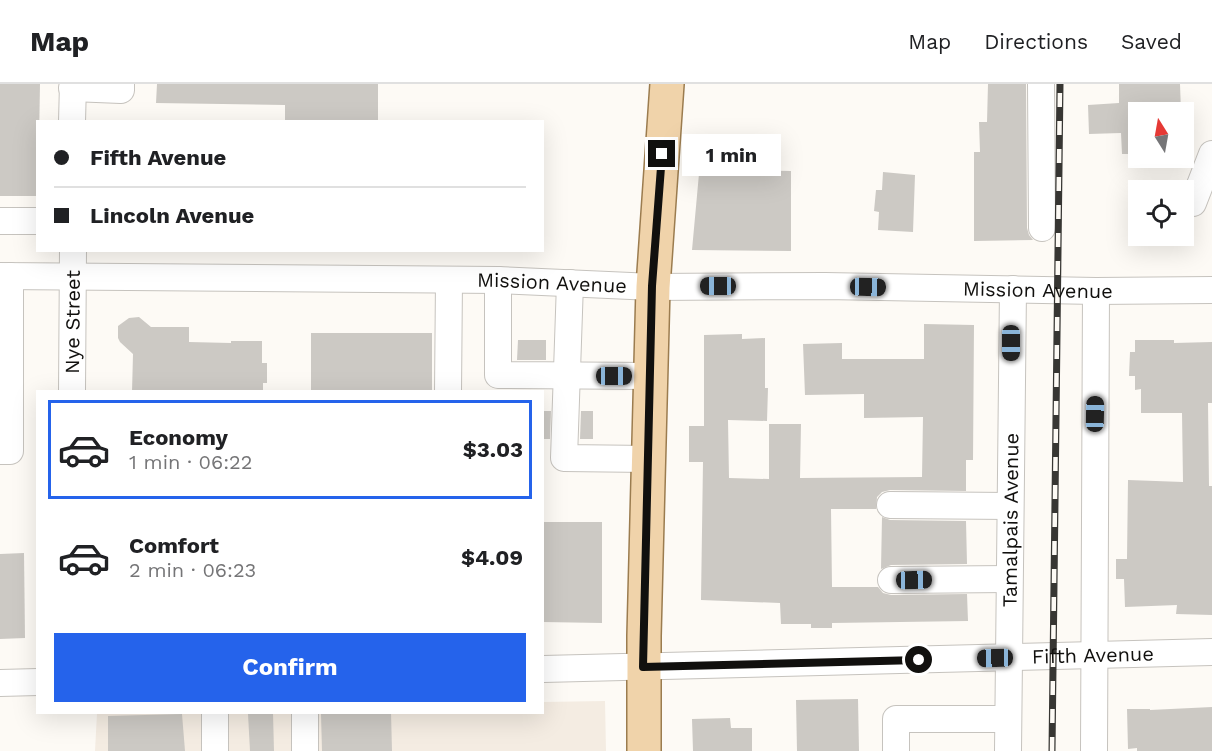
<!DOCTYPE html>
<meta charset="utf-8">
<style>
body{margin:0;font-family:"Work Sans",sans-serif;background:#f6f6f6;color:#202124;height:100vh;display:flex;flex-direction:column;font-size:22px;white-space:nowrap}
*{box-sizing:border-box;margin:0}
p{font-size:20px;color:#757577}
.icon{flex:none;width:33px;height:33px;fill:none;stroke:currentColor;stroke-width:2;stroke-linecap:round;stroke-linejoin:round}
.map{position:relative;flex:1;overflow:hidden}
.sheet{position:absolute;left:36px;top:306px;width:508px;height:324px;display:flex;flex-direction:column;background:#fff;border-radius:0px;box-shadow:0 6px 24px #0002}
.sheet>*{flex:none}
.top-card{position:absolute;left:36px;top:36px;width:508px;height:132px;border-radius:0px;box-shadow:0 6px 24px #0002;display:grid;align-content:center;height:132px;padding:0 18px;background:#fff}
.needle{width:39px;rotate:349deg}
.controls{position:absolute;left:1128px;top:18px;display:grid;gap:12px}
.controls a{display:grid;place-items:center;width:66px;height:66px;border-radius:0px;background:#fff;box-shadow:0 6px 24px #0002;font-size:30px}
.end{position:absolute;width:27px;height:27px;margin:-14px;border:8px solid #11100e;background:#fff;box-shadow:0 0 0 3px #fff}
.from{border-radius:50%}
.bubble{position:absolute;height:42px;border-radius:0px;background:#fff;box-shadow:0 6px 24px #0002;font-size:20px;font-weight:700;line-height:42px;text-align:center}
.car{position:absolute;width:18px;height:36px;margin:-18px -9px;border-radius:8px;box-shadow:0 0 4px 2px #0007;background:linear-gradient(#222 24%,#8ab4d8 0 40%,#222 0 76%,#8ab4d8 0 86%,#222 0)}
.top-card b{display:flex;align-items:center;gap:21px;height:57px;font-size:22px}
.top-card b+b{border-top:2px solid #e0e0e0}
.top-card i{width:15px;height:15px;background:#202124}
ul{padding:10px 0 0;list-style:none}
li{display:flex;align-items:center;gap:18px;height:99px;margin:0 12px 9px;padding:0 6px;border:3px solid transparent;border-radius:0px}
li div{flex:1}
li b{display:block;font-size:22px}
li em{font-style:normal;font-weight:700}
li.current{border-color:#2563eb}
li>.icon{width:54px;height:54px;stroke-width:1.5}
.button{display:flex;gap:12px;margin-top:auto;padding:12px 18px}
.button a{flex:1;height:69px;border-radius:0px;background:#2563eb;color:#fff;font-size:24px;font-weight:700;line-height:69px;text-align:center}
header{display:flex;align-items:center;gap:36px;box-sizing:border-box;height:84px;padding:0 30px;background:#fff;border-bottom:2px solid #e0e0e0}
header strong{font-size:28px}
nav{display:flex;gap:33px;margin-inline-start:auto;font-size:21px}
.map>svg:first-child{display:block}
</style>
<header>
<strong>Map</strong>
<nav><a>Map</a><a>Directions</a><a>Saved</a></nav>
</header>
<div class="map">
<svg width="1212" height="667" viewBox="0 0 1212 667">
<rect width="100%" height="100%" fill="#fdfaf5"/>
<!-- built -->
<polygon fill="#f4ece2" points="605,617 606,667 95,667 97,629 543,628 543,618"/>
<!-- building -->
<g fill="#ccc9c4">
<polygon points="0,0 40,0 38,112 0,112"/>
<polygon points="157,0 378,0 378,38 285,38 285,21 156,19"/>
<polygon points="988,0 1026,0 1027,144 1029,151 1033,156 974,157 974,68 980,68 979,38 987,38"/>
<polygon points="1119,0 1180,0 1181,28 1138,28 1138,70 1122,70 1121,49 1089,50 1088,21 1119,19"/>
<polygon points="701,68 726,72 725,86 791,87 791,167 692,166"/>
<polygon points="883,88 915,91 913,148 878,146 879,128 874,127 876,106 882,106"/>
<polygon points="139,233 151,243 189,243 189,258 231,259 231,257 262,257 262,279 267,279 267,299 263,299 263,308 132,308 133,270 120,258 118,254 118,242 129,234"/>
<polygon points="924,240 974,241 973,376 966,376 966,407 890,406 882,408 877,413 876,425 831,425 832,503 878,503 883,509 891,511 967,510 968,537 832,539 832,544 811,544 811,540 781,540 780,519 701,516 703,378 689,378 689,342 704,342 704,251 742,250 742,255 765,254 765,304 768,304 767,337 728,336 729,394 769,395 769,340 801,340 800,394 922,393 923,333 864,334 864,310 805,311 803,260 842,259 842,275 924,275"/>
<rect x="311" y="249" width="121" height="59"/>
<polygon points="518,256 546,256 546,276 517,276"/>
<polygon points="1135,256 1174,256 1174,259 1212,258 1212,319 1208,319 1209,402 1212,402 1212,531 1176,530 1177,521 1125,523 1124,495 1116,495 1116,475 1127,475 1128,396 1183,398 1182,329 1141,329 1141,305 1135,306 1135,292 1129,292 1130,268 1135,268"/>
<polygon points="543,327 551,327 550,355 543,355"/>
<polygon points="581,327 593,327 593,355 580,355"/>
<polygon points="882,433 890,436 966,437 967,480 891,481 881,485"/>
<polygon points="543,438 602,438 602,539 543,538"/>
<polygon points="24,469 25,554 0,555 0,470"/>
<polygon points="858,615 859,667 797,667 796,616"/>
<polygon points="1212,623 1212,667 1137,667 1137,664 1128,665 1127,625 1150,625 1150,626"/>
<polygon points="391,628 392,667 322,667 321,630"/>
<polygon points="273,629 274,667 250,667 248,630"/>
<polygon points="182,630 185,667 108,667 108,632"/>
<polygon points="730,634 731,644 752,644 752,667 693,667 692,635"/>
</g>
<g fill="none" stroke-linecap="round" stroke-linejoin="round">
<!-- minor casing -->
<g stroke="#c6c3be" stroke-width="28">
<g id="minor">
<polyline points="1041,0 1042,144"/>
<polyline points="72,4 121,6 121,0"/>
<polyline points="72,38 73,0"/>
<polyline points="1193,119 1212,70"/>
<polyline points="0,137 38,137"/>
<path id="s1" d="M0,192L498,196L653,203L825,202L1096,207L1212,206"/>
<polyline points="498,196 498,291 650,292"/>
<polyline points="570,199 564,374 648,375"/>
<path id="s2" d="M72,308L73,166"/>
<polyline points="448,308 449,196"/>
<polyline points="0,367 10,367 10,192"/>
<polyline points="890,421 1010,422"/>
<polyline points="891,496 1009,495"/>
<path id="s3" d="M543,585L1212,568"/>
<polyline points="0,599 38,598"/>
<polyline points="305,628 305,667"/>
<polyline points="215,667 215,628"/>
<polyline points="896,667 896,635 1008,635"/>
<path id="s4" d="M1008,667L1013,205"/>
<polyline points="1094,667 1096,207"/>
</g>
</g>
<!-- major casing -->
<g stroke="#9b7c4f" stroke-width="36">
<polyline id="major" points="644,667 644,552 653,203 667,0"/>
</g>
<!-- minor -->
<use href="#minor" stroke="#fff" stroke-width="26"/>
<!-- major -->
<use href="#major" stroke="#f0d3aa" stroke-width="33"/>
<!-- rail casing -->
<g stroke="#373633" stroke-width="7">
<polyline id="rail" points="1052,667 1060,0"/>
</g>
<!-- rail -->
<use href="#rail" stroke="#fdfaf5" stroke-width="4.5" stroke-dasharray="14" stroke-linecap="butt"/>
</g>
<g fill="none" stroke-linecap="round" stroke-linejoin="round">
<!-- route -->
<polyline stroke="#11100e" stroke-width="8" points="662,70 652,202 643,583 919,576"/>
</g>
<g text-anchor="middle" stroke-width="6" stroke-linejoin="round" paint-order="stroke">
<!-- street labels -->
<g font-size="20" fill="#11100e" stroke="#fdfaf5">
<text dy="7" stroke="none"><textPath href="#s1" startOffset="552">Mission Avenue</textPath></text>
<text dy="7" stroke="none"><textPath href="#s1" startOffset="1038">Mission Avenue</textPath></text>
<text dy="7" stroke="none"><textPath href="#s2" startOffset="70">Nye Street</textPath></text>
<text dy="7" stroke="none"><textPath href="#s4" startOffset="231">Tamalpais Avenue</textPath></text>
<text dy="7" stroke="none"><textPath href="#s3" startOffset="550">Fifth Avenue</textPath></text>
</g>
</g>
</svg>
<div class="controls">
<a><svg class="needle" viewBox="-14 -14 28 28"><path d="M0-13l5 13h-10z" fill="#e53935"/><path d="M0 13l5-13h-10z" fill="#757577"/></svg></a>
<a><svg class="icon" aria-label="locate" viewBox="0 0 24 24"><circle cx="12" cy="12" r="6"/><path d="M12 2v4M12 18v4M2 12h4M18 12h4"/></svg></a>
</div>
<i class="end from" style="left:919px;top:576px"></i>
<i class="end" style="left:662px;top:70px"></i>
<div class="bubble" style="left:682px;top:50px;width:99px">1 min</div>
<i class="car" style="left:718px;top:202px;rotate:270deg"></i>
<i class="car" style="left:868px;top:203px;rotate:91deg"></i>
<i class="car" style="left:1011px;top:259px;rotate:180deg"></i>
<i class="car" style="left:614px;top:292px;rotate:90deg"></i>
<i class="car" style="left:1095px;top:330px;rotate:1deg"></i>
<i class="car" style="left:914px;top:496px;rotate:89deg"></i>
<i class="car" style="left:995px;top:574px;rotate:269deg"></i>
<div class="top-card">
<b><i class="from"></i>Fifth Avenue</b>
<b><i></i>Lincoln Avenue</b>
</div>
<section class="sheet">
<ul>
<li class="current"><svg class="icon" aria-label="car" viewBox="0 0 24 24"><path d="M5 17H2v-5l4-1 3-4h7l3 4 3 1v5h-3M9 17h6M6 11h13"/><circle cx="7" cy="17" r="2"/><circle cx="17" cy="17" r="2"/></svg><div><b>Economy</b><p>1 min · 06:22</p></div><em>$3.03</em></li>
<li><svg class="icon" aria-label="car" viewBox="0 0 24 24"><path d="M5 17H2v-5l4-1 3-4h7l3 4 3 1v5h-3M9 17h6M6 11h13"/><circle cx="7" cy="17" r="2"/><circle cx="17" cy="17" r="2"/></svg><div><b>Comfort</b><p>2 min · 06:23</p></div><em>$4.09</em></li>
</ul>
<div class="button"><a>Confirm</a></div>
</section>
</div>
